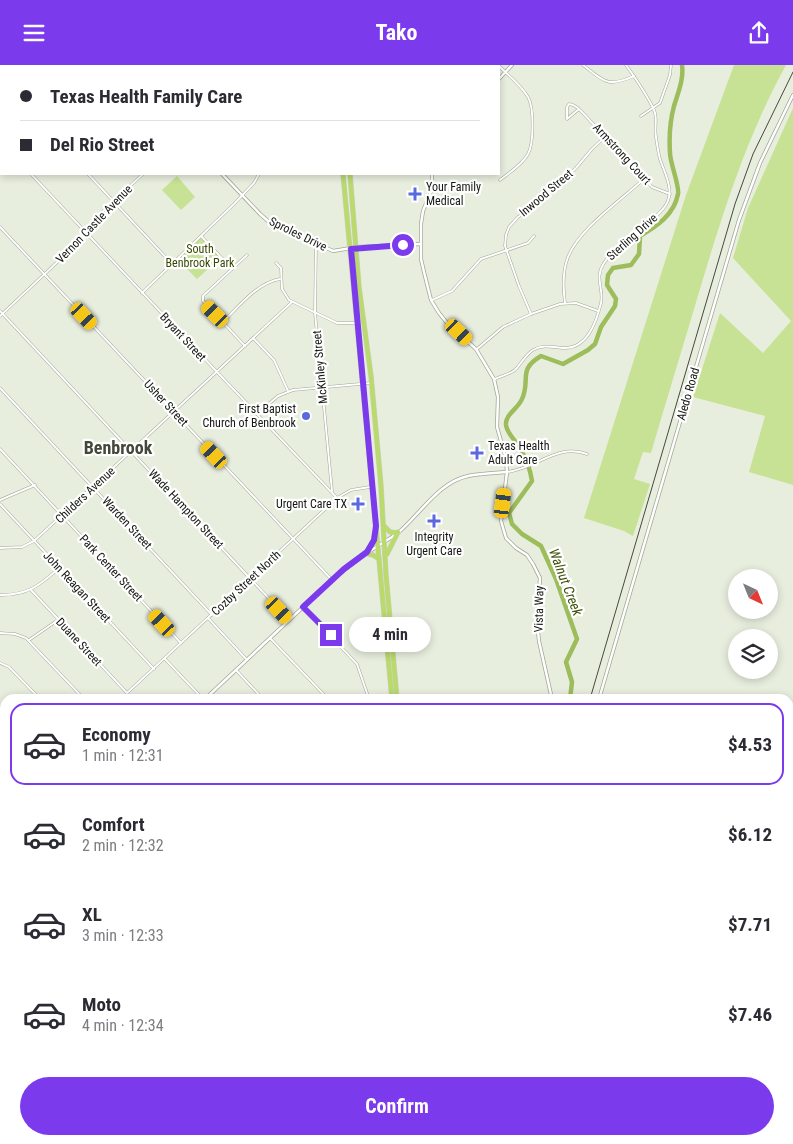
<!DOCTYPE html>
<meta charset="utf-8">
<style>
body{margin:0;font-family:"Roboto Condensed",sans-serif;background:#f7f7f7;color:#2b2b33;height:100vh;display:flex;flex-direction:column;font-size:19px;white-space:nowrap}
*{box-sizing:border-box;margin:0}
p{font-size:16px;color:#7c7c81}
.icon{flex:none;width:28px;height:28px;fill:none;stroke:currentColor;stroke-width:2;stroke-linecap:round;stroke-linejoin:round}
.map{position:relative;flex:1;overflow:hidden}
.side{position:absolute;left:0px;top:629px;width:794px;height:451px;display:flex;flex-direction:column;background:#fff;border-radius:15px 15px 0 0;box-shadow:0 2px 8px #0003}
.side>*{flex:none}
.hud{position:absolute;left:0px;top:0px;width:500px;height:110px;box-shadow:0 2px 8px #0003;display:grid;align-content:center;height:110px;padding:0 20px;background:#fff}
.needle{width:32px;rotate:137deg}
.fabs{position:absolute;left:728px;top:504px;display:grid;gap:10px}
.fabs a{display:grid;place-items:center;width:50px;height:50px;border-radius:50%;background:#fff;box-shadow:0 2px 8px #0003;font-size:25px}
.end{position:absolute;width:22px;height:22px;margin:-11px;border:6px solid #7c3aed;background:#fff;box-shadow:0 0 0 2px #fff}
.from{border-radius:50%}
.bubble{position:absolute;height:35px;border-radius:18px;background:#fff;box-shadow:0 2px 8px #0003;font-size:16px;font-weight:700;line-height:35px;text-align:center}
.car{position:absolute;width:15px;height:30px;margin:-15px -8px;border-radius:6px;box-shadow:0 0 4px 1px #0007;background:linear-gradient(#f5c518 24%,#345 0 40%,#f5c518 0 76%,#345 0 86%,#f5c518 0)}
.hud b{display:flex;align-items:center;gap:18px;height:48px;font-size:19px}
.hud b+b{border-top:1px solid #e1e1e2}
.hud i{width:12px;height:12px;background:#2b2b33}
ul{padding:9px 0 0;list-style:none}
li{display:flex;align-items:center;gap:15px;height:82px;margin:0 10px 8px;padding:0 10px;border:2px solid transparent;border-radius:15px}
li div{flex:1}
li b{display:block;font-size:19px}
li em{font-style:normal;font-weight:700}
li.current{border-color:#7c3aed}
li>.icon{width:45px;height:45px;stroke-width:1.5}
.cta{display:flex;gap:10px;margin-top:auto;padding:10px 20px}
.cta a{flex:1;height:58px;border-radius:30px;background:#7c3aed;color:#fff;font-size:20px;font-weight:700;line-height:58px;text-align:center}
header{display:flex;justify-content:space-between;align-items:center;height:65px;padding:0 20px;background:#7c3aed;color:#fff;font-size:22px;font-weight:700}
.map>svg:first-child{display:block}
</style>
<header><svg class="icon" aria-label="menu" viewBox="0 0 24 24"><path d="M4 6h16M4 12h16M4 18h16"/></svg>Tako<svg class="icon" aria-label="share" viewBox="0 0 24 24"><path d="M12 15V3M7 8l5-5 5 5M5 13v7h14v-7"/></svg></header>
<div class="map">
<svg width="793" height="1079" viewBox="0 0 793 1079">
<rect width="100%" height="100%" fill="#e8eede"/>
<!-- green -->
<g fill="#c7e294">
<path d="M734,0H786C747,71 723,147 700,224C684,278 667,333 651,388L643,387L634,414L650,419L633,471L624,466L584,453L686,130Z"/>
<polygon points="793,43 793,420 749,407 765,351 693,332 720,248 763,288 791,256 733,193 748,143"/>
<polygon points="177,111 195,132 181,145 162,125"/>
<polygon points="201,172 220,193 197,214 185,202 189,196 182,190"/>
<polygon points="5,904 5,1071 0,1076 0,909"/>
<polygon points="369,1075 562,1075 564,1079 473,1079 472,1077 471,1079 368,1079"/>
</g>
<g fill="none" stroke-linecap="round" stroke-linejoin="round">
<!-- river -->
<g stroke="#9dbc5b" stroke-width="4.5">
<path d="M570,634L572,617L566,597L577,574L556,514L541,481L522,469L512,459L509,448L532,416C530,403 526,392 518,380C514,374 507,368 506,360C505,349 518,344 522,334C531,315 517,305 541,291L563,299L588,285L595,279L601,262L615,241L616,234L607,220L608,210L613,203L631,200L639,189L640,171C657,161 674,150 678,129C680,122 670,98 670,88C669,73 670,56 674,41C678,28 684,14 682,0"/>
<polyline points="546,1075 546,1079"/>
</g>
<!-- minor casing -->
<g stroke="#a1a797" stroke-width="3">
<g id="minor">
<polyline points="42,0 43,1"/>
<polyline points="174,0 175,1"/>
<polyline points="256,0 256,1"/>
<polyline points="449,0 450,1"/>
<path d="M583,0C604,16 607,23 634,11"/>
<polyline points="34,1 36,0"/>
<polyline points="218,1 218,0"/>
<path d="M499,1C509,11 521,20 528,32C534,42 534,78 528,89C523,99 509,108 500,115"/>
<polyline points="0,34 1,32"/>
<path d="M579,44L567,54V42L569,39C574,39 578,43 581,46L652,122L670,129"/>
<polyline points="641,51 660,38 670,10 671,0"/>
<polyline points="0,75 1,76"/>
<polyline points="31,109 217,307 337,433"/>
<polyline points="88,109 172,199"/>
<polyline points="0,162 332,515"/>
<polyline points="201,171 232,204"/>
<polyline points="316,178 315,248 332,426"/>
<polyline points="276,198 281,203 282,224 289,235 337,258 355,258"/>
<polyline points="142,228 234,139 254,118 259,109"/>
<polyline points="432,235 452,226 481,194 528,178 534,171"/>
<path d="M565,238C563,223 562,207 568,192C579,164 622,134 644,114"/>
<polyline points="0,246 289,555"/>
<polyline points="531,249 519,221 505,181 506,170 509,162 518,152 540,137 576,103 592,84 606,71"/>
<polyline points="0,251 85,171 87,163 100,149 143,109"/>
<path d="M223,257C239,241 257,218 280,214"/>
<polyline points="253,273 274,295 288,326"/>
<polyline points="245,281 203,236 203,231 247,190"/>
<polyline points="477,284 503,262 531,249 560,239 576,238 598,246"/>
<path d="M495,314C501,311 510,309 515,305C522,298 525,290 533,285C543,279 552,282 563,283C587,284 596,258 601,238C604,223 594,213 604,198C619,176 647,163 663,144C677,128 665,110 660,94C658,87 657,79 656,72C654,63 658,54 654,45C647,30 636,14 626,0"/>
<polyline points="0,323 212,550"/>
<polyline points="257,349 278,331 293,325 371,318"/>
<polyline points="0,384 181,578"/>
<path d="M507,407C536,404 557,378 587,389"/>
<polyline points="0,435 35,420"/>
<polyline points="0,439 154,604"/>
<polyline points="0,483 22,482 34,476 292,237"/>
<polyline points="31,525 127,628 337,433 351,425 370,422"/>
<path d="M0,530C28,530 39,521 59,503"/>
<polyline points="303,542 357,599 369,634"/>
<polyline points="208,553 247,595"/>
<polyline points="0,568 15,569 26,573 84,634"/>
<polyline points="270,573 328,634"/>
<polyline points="29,575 58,555"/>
<polyline points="165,594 203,634"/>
<polyline points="0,598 9,602 40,634"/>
<polyline points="236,605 263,634"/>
<polyline points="0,716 5,711"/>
<polyline points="0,719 2,726 0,730"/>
<polyline points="0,747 5,752"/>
<polyline points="0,790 5,796"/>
<polyline points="789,910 793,913"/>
<polyline points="789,936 793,935"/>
<polyline points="789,969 793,970"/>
<polyline points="655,1075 656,1079"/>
<polyline points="223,1079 227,1075"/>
<polyline points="708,1079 709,1075"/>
<polyline points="763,1079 764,1075"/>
</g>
</g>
<!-- tertiary casing -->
<g stroke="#a1a797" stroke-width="4">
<g id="tertiary">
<polyline points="122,0 123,1"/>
<polyline points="390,0 392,1"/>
<polyline points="499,14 512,0"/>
<polyline points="222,109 260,149 268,156 333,186 357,182 421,179"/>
<polyline points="432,109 432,124 423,146 421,159 421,194 424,207 431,235 439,248 447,258 476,284 494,314 498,332 497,362 506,394 507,407 501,456 506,473 516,483 527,490 533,499 540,513 537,558 539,576 552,634"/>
<path d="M399,467C420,449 439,417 468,411C480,408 494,408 507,407"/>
<polyline points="370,486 395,470"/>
<polyline points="205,634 332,515 365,489"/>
<polyline points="599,634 739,155 760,98 793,30"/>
<polyline points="0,827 5,823"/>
<polyline points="789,944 793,943"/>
<polyline points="789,948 793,947"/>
<polyline points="366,1079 367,1075"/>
</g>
</g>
<!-- secondary casing -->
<g stroke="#a1a797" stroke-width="4.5">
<g id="secondary">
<polyline points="789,663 793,663"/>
<polyline points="0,673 5,679"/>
<polyline points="789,814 793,817"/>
<polyline points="352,1075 353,1079"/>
<polyline points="11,1079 16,1075"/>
<polyline points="64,1079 68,1075"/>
</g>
</g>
<!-- primary casing -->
<g stroke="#d0d1cf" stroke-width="5">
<polyline id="primary" points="569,1075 571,1079"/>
</g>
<!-- trunk casing -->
<g stroke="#d0d1cf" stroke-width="5.5">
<g id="trunk">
<polyline points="335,0 335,1"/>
<polyline points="341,0 341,1"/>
<polyline points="343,109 392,634"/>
<polyline points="350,109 359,222 371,311 381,421 386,510 397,634"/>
<polyline points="384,461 390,467 397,468"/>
<polyline points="367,487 374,475 375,468"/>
<polyline points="365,488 373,490 379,494"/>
<polyline points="387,489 398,467"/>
</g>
</g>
<!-- motorway casing -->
<g stroke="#d0d1cf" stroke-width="6">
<g id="motorway">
<polyline points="789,692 793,692"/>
<polyline points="789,731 793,732"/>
<polyline points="789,741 793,742"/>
<polyline points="789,749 793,751"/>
<polyline points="789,761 793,762"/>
<polyline points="789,782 793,785"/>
<polyline points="30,1079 34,1075"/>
<polyline points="45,1079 49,1075"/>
</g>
</g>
<!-- minor -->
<use href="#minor" stroke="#fff" stroke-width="2"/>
<!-- tertiary -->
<use href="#tertiary" stroke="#fff" stroke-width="2.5"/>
<!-- secondary -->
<use href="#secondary" stroke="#e5f1c9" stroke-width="3"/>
<!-- primary -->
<use href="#primary" stroke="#cbe392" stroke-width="4"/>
<!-- trunk -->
<use href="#trunk" stroke="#bada6e" stroke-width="4.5"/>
<!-- motorway -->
<use href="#motorway" stroke="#a9d04a" stroke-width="5"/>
<!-- rail -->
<g stroke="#464941" stroke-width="1">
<polyline points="590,634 735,139 753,89 793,7"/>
<polyline points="457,1079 458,1075"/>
</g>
</g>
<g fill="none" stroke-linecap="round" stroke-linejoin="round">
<!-- route -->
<polyline stroke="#7c3aed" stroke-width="6" points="331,570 303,542 344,504 367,487 374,475 376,461 351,184 403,180"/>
</g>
<!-- markers -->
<g fill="#5b69e1" stroke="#fff" stroke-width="2">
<path d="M412.5 121.5h5v5h5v5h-5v5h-5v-5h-5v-5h5z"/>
<circle cx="306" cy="351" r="5"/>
<path d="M474.5 380.5h5v5h5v5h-5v5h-5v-5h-5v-5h5z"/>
<path d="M355.5 431.5h5v5h5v5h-5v5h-5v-5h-5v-5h5z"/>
<path d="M431.5 448.5h5v5h5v5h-5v5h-5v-5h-5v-5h5z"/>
</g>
<g text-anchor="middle" stroke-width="4.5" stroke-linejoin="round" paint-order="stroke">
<!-- street labels -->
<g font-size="12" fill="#151711" stroke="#fff">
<text transform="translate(622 89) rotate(47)" y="4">Armstrong Court</text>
<text transform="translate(546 128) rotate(-40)" y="4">Inwood Street</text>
<text transform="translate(94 159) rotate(-46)" y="4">Vernon Castle Avenue</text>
<text transform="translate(298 169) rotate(26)" y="4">Sproles Drive</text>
<text transform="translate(632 172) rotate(-42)" y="4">Sterling Drive</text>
<text transform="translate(183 272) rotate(47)" y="4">Bryant Street</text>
<text transform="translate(320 302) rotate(-95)" y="4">McKinley Street</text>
<text transform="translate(688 329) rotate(-74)" y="4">Aledo Road</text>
<text transform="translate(166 338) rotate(47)" y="4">Usher Street</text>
<text transform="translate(85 430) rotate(-43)" y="4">Childers Avenue</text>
<text transform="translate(186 444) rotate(47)" y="4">Wade Hampton Street</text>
<text transform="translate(127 458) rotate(47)" y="4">Warden Street</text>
<text transform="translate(111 503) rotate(47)" y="4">Park Center Street</text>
<text transform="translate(246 518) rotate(-43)" y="4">Cozby Street North</text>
<text transform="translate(77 522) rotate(47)" y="4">John Reagan Street</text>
<text transform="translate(539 544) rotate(-89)" y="4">Vista Way</text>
<text transform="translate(79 577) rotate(47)" y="4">Duane Street</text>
</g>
<!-- poi labels -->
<g font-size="12" fill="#151711" stroke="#fff" text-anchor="start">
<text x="426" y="126">Your Family<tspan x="426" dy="14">Medical</tspan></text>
<text x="296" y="348" text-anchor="end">First Baptist<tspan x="296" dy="14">Church of Benbrook</tspan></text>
<text x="488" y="385">Texas Health<tspan x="488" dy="14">Adult Care</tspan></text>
<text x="347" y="443" text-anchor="end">Urgent Care TX</text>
<text x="434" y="476" text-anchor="middle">Integrity<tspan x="434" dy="14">Urgent Care</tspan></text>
</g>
<!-- park labels -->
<g font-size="12" fill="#374900" stroke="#fff">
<text x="200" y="188">South<tspan x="200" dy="14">Benbrook Park</tspan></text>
</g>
<!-- water labels -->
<g font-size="14" font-style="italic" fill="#3f520b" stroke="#fff">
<text transform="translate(566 517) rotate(69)" y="5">Walnut Creek</text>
</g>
<!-- district labels -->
<g font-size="18" font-weight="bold" fill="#42473a" stroke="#fff">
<text x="118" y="389">Benbrook</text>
</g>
</g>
</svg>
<div class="fabs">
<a><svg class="needle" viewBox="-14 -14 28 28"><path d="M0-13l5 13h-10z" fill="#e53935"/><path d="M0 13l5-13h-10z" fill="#7c7c81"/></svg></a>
<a><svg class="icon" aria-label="layers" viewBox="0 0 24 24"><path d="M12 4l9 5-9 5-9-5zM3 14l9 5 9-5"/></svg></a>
</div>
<i class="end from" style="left:403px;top:180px"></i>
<i class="end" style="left:331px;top:570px"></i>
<div class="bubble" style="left:349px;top:552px;width:82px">4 min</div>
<i class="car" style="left:215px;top:249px;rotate:315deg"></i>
<i class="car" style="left:84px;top:251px;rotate:137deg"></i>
<i class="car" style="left:459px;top:267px;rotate:133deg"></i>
<i class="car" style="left:214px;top:390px;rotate:317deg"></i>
<i class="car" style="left:503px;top:438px;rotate:7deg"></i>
<i class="car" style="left:279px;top:545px;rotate:137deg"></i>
<i class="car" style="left:162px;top:558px;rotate:317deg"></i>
<div class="hud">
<b><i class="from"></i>Texas Health Family Care</b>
<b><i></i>Del Rio Street</b>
</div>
<section class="side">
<ul>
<li class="current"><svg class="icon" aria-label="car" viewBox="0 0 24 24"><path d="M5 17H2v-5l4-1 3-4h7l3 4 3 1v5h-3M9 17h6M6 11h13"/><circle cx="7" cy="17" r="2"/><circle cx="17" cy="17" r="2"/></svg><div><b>Economy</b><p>1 min · 12:31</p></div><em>$4.53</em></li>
<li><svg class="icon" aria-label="car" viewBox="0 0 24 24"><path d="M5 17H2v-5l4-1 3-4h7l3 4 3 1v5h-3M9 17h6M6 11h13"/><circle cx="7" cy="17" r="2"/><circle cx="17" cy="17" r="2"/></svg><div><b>Comfort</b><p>2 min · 12:32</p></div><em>$6.12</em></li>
<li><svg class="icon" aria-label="car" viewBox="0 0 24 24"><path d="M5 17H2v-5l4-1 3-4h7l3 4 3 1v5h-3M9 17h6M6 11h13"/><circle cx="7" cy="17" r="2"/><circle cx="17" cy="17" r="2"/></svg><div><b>XL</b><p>3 min · 12:33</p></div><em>$7.71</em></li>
<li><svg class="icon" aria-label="car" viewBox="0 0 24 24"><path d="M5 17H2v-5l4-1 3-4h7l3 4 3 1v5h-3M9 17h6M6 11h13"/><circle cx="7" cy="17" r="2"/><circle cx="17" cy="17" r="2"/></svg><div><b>Moto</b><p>4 min · 12:34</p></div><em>$7.46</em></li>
</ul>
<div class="cta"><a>Confirm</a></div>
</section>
</div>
